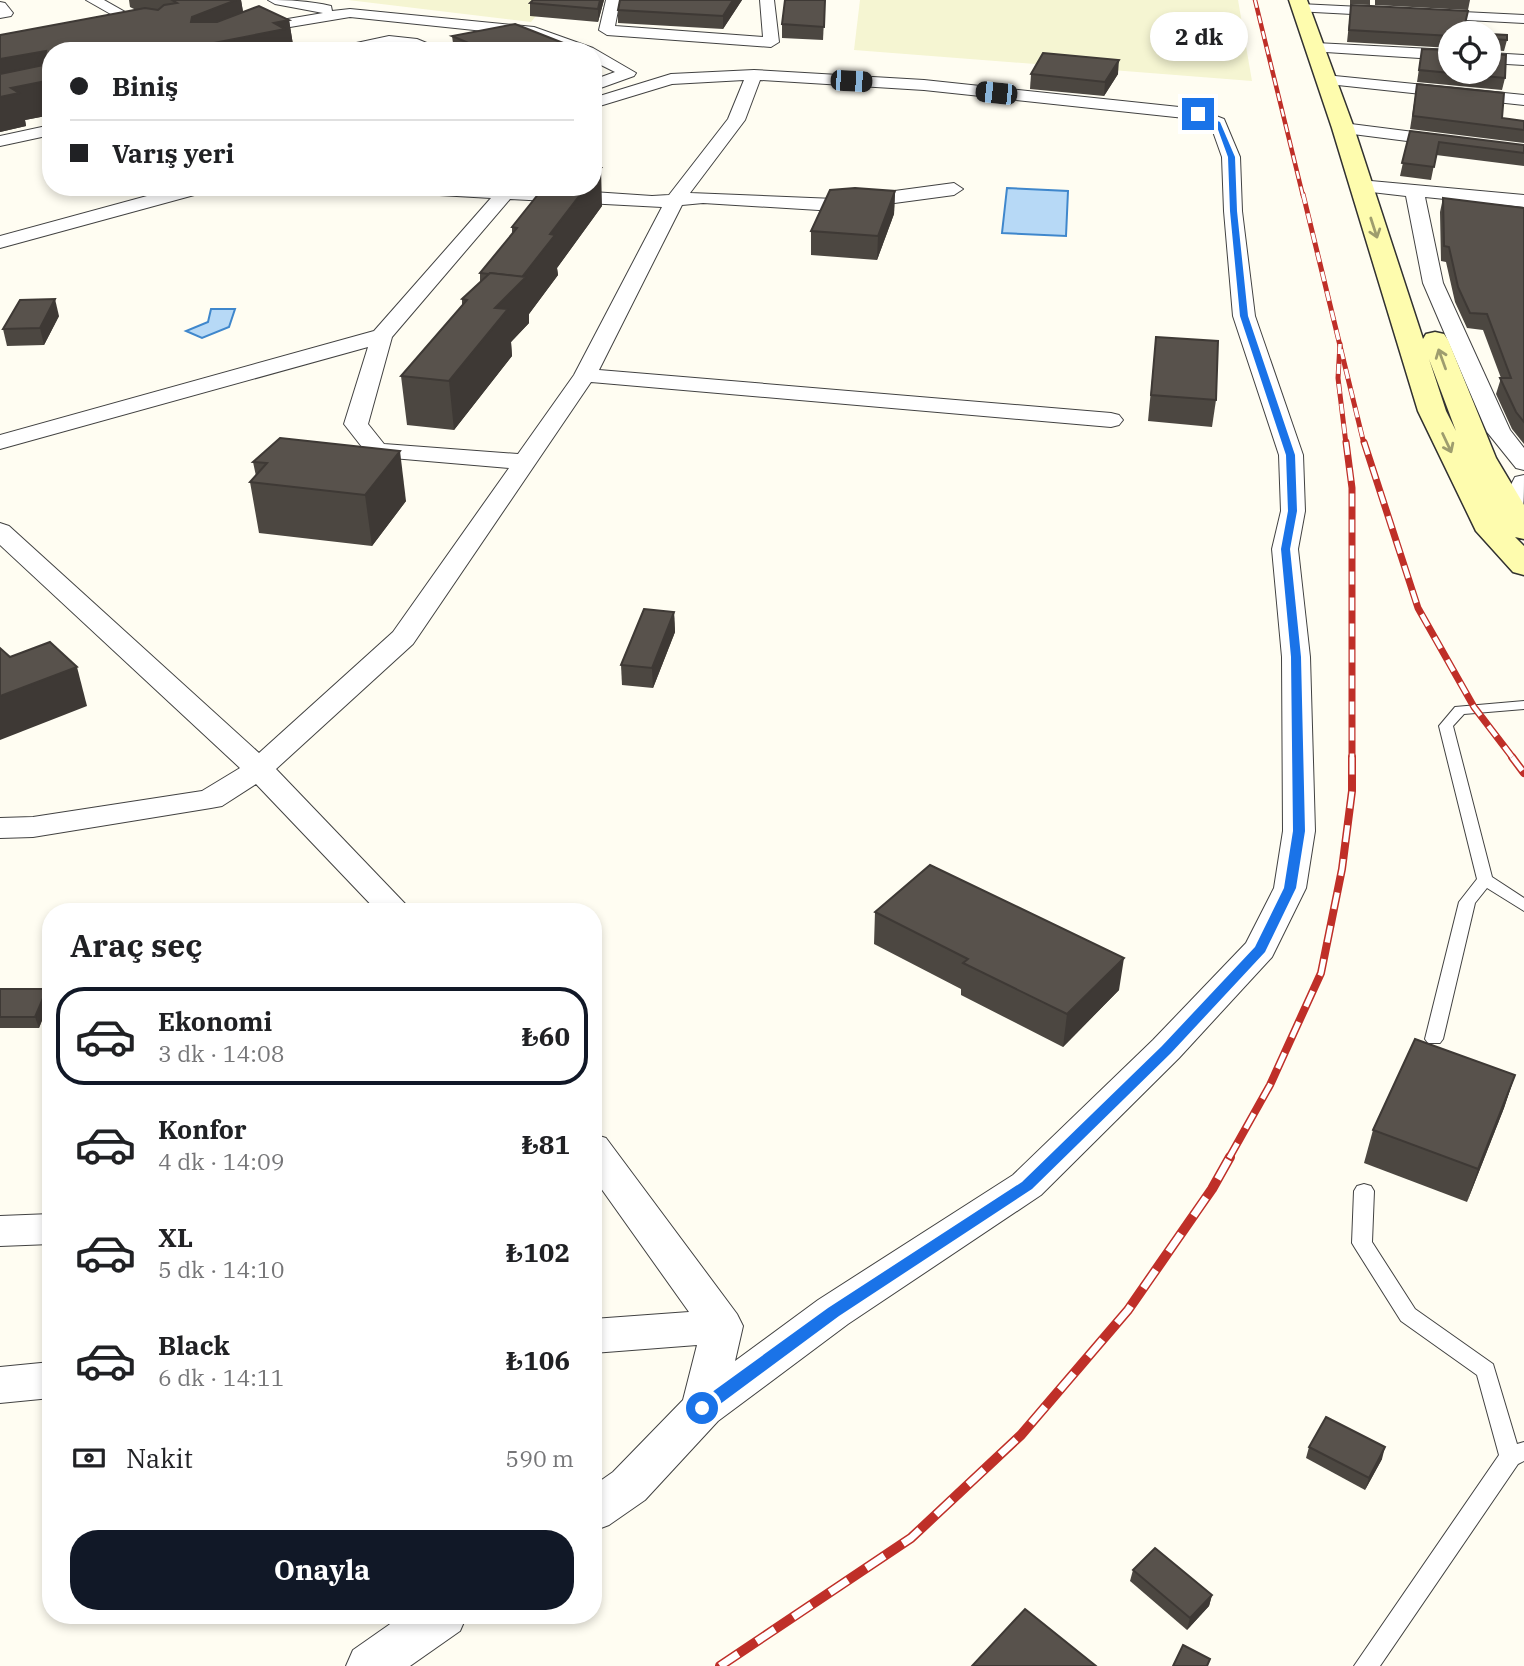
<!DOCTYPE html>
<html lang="tr">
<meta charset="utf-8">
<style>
body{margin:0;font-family:"IBM Plex Serif",serif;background:#f6f6f6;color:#202124;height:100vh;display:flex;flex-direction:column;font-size:26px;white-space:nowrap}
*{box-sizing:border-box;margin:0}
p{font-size:23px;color:#757577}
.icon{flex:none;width:38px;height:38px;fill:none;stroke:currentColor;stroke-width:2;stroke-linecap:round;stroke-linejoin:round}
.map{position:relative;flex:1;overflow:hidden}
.drawer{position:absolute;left:42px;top:903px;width:560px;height:721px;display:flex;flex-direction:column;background:#fff;border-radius:28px;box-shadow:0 4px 10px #0003}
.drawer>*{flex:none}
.banner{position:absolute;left:42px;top:42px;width:560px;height:154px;border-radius:28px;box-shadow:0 4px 10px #0003;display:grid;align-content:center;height:154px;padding:0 28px;background:#fff}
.fabs{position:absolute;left:1438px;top:21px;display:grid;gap:14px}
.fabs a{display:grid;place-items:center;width:63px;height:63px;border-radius:50%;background:#fff;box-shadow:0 4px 10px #0003;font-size:35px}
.end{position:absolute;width:32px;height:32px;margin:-16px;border:9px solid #1a73e8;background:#fff;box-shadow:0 0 0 4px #fff}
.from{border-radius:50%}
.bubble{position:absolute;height:49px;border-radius:24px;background:#fff;box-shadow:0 4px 10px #0003;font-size:23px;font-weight:700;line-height:49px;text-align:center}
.car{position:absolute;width:21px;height:42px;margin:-21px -10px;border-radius:9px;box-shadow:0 0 5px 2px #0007;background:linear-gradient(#222 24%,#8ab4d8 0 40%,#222 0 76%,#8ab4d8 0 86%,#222 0)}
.banner b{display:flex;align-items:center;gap:24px;height:66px;font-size:26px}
.banner b+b{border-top:2px solid #e0e0e0}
.banner i{width:18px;height:18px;background:#202124}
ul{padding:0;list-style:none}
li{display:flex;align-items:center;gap:21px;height:98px;margin:0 14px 10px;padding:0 14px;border:4px solid transparent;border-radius:28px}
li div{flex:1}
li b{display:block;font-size:26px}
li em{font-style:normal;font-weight:700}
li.on{border-color:#111827}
li>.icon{width:63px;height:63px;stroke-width:1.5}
h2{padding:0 28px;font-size:32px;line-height:84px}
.pay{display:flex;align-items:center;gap:18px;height:77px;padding:0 28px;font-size:26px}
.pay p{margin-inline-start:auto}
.action{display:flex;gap:14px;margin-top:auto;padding:14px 28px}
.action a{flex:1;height:80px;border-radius:28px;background:#111827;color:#fff;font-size:28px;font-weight:700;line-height:80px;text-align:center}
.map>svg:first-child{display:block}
</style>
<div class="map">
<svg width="1524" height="1666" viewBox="0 0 1524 1666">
<rect width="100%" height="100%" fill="#fffdf2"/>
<!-- farmland -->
<g fill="#f5f5d2">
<polygon points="348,0 549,0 531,22"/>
<polygon points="860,0 1238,0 1252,81 854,50"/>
</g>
<!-- water -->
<g fill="#b7d9f6" stroke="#3f87cc" stroke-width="2">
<polygon points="1007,188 1068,191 1066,236 1002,233"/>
<polygon points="211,309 235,309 229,327 202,338 186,331 208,322"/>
</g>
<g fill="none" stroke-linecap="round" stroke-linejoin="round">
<!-- lane casing -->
<g stroke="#424242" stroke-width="2">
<g id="lane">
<polygon points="1524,701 1524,709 1464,714 1453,726 1492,877 1524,898 1524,911 1487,888 1475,903 1443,1039 1440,1043 1428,1043 1425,1039 1459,902 1477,879 1439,726 1455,707"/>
<polygon points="1364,1184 1371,1186 1374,1191 1372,1242 1415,1309 1493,1364 1517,1444 1524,1442 1524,1461 1518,1464 1380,1666 1354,1666 1499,1455 1477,1375 1401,1321 1355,1248 1352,1243 1354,1191 1357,1186"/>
</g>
</g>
<!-- street casing -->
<g stroke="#424242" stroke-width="2">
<g id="street">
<polygon points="86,0 104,0 164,34 161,37 151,37"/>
<path d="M268,0C290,0 310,1 331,6L332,11L350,9L534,27L593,48L636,73L634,76L595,90L593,80L615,72L593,61V51H572L532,36L350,17L278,29L221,51H198L270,22L323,13L275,4Z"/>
<polygon points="606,0 620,0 615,26 763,37 760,0 774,0 779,42 771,47 607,35 599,30"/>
<polygon points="0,2 5,3 13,13 11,16 0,18"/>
<polygon points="1300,4 1524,15 1524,23 1295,11 1293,8"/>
<path d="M389,36L417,39L446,51C427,51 414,46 397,45C375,45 354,51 331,51L333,48Z"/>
<polygon points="1316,43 1451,50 1451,60 1310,51 1308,48 1310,45"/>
<polygon points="1489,53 1524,55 1524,65 1489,63"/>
<path d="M754,70L924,80L1198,109L1224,119L1240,157L1242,211L1255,316L1303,455L1305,511L1298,549L1310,657L1315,831L1306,888L1272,957L1179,1058L1041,1195L848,1324L718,1421L645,1500L609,1525L593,1531V1486L613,1472L683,1400L697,1345L593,1353V1319L689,1312L593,1177V1134L606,1138L737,1314L743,1326L735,1361L818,1300L1013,1175L1153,1040L1246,943L1274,888L1283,831L1282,657L1272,549L1281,511L1279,455L1233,316L1224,211L1222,157L1211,126L1194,119L924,90L760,80L745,120L690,193L835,199L954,183L963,189L954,195L835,211L703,203L682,205L599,370L1111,413L1119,415L1123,420L1119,425L1111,427L591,382L413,644L276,769L413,912H378L256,784L222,806L211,808L33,837L0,838V818L33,817L202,791L240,768L0,545V523L9,526L259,753L393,632L509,468L369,456L344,424L368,347L0,449V435L374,331L491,198L405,193L396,187H519L652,196L669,195L728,119L744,80L672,84L593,108V98L671,74ZM510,199L662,207L574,375L518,454L384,444L368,424L392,337Z"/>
<polygon points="1325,75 1524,95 1524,105 1319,83 1317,80 1319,77"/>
<polygon points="1343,123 1524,146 1524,156 1337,132 1334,128"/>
<polygon points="51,125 51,135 0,146 0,136"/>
<polygon points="1360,180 1524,195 1524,207 1425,197 1443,283 1510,430 1524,448 1524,470 1516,468 1487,432 1423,283 1406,196 1354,190 1351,186 1354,182"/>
<polygon points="180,187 211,187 209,191 0,248 0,236"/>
<path d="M1524,475C1524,485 1524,500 1523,509C1516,525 1501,540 1484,535L1480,530L1500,506L1515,477Z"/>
<polygon points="51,1214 51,1244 0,1246 0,1216"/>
<polygon points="51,1362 51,1398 0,1403 0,1367"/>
<polygon points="403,1615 467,1615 460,1631 410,1666 346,1666 353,1650"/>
</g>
</g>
<!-- secondary casing -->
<g stroke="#313131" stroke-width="3">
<path id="secondary" d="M1289,0H1307L1354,128L1423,339L1426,334L1435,332L1444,334L1448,340L1496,458L1524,505V539L1515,537L1524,546V575L1513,572L1476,531L1418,411L1332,128ZM1429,359L1456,431L1446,411Z"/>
</g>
<!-- lane -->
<use href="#lane" fill="#fff" fill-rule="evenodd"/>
<!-- street -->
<use href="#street" fill="#fff" fill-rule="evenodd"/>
<!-- secondary -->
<use href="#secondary" fill="#fefcae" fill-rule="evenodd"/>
<!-- rail-far4 casing -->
<g stroke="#bf2f28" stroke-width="4.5">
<polyline id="rail-far4" points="1255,0 1303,196"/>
</g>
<!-- rail-far3 casing -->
<g stroke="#bf2f28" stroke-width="5">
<g id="rail-far3">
<polyline points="1303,194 1364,444"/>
<polyline points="1340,344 1338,378 1346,444"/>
</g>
</g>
<!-- rail-far2 casing -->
<g stroke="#bf2f28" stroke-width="7">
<g id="rail-far2">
<polyline points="1346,442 1352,488 1352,758"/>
<polyline points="1364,442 1418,608 1474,707 1513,758"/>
</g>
</g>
<!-- rail-far1 casing -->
<g stroke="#bf2f28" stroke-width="8">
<g id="rail-far1">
<polyline points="1512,757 1524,773"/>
<polyline points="1229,1158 1270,1085 1321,973 1342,869 1352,791 1352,757"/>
</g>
</g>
<!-- rail casing -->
<g stroke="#bf2f28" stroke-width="10">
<polyline id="rail" points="720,1666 911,1538 1021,1435 1128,1310 1212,1189 1230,1157"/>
</g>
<!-- rail-far4 -->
<use href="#rail-far4" stroke="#fff" stroke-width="2.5" stroke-dasharray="8" stroke-linecap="butt"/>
<!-- rail-far3 -->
<use href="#rail-far3" stroke="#fff" stroke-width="3.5" stroke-dasharray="10" stroke-linecap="butt"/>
<!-- rail-far2 -->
<use href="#rail-far2" stroke="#fff" stroke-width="4.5" stroke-dasharray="13" stroke-linecap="butt"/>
<!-- rail-far1 -->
<use href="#rail-far1" stroke="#fff" stroke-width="5" stroke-dasharray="17" stroke-linecap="butt"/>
<!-- rail -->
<use href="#rail" stroke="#fff" stroke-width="7" stroke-dasharray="22" stroke-linecap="butt"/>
</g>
<!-- wall -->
<g fill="#4c4741">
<polygon points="129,0 241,0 243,12 259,6 289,20 294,51 51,51 51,115 25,120 26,126 0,132 0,97 12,94 0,97 0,35 136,10 130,7"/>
<polygon points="533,0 604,0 598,22 530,16 530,3"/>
<polygon points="620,0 742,0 723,29 618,23 618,10"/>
<polygon points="825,0 823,40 782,38 782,24"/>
<polygon points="1350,0 1370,0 1370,5 1350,4"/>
<polygon points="1375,0 1470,0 1468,10 1375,5"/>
<polygon points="1351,5 1464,28 1480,33 1451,33 1451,48 1347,42"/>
<polygon points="1489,34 1507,40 1504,51 1489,50 1490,53 1505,78 1502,90 1417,82 1422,49 1451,72"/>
<polygon points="452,36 581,50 581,51 455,51 454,50"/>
<polygon points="1031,74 1118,74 1104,96 1030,89"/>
<polygon points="1417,84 1502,118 1524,121 1524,143 1410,129"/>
<polygon points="1410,131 1524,145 1524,166 1436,155 1431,180 1400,176"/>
<polygon points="895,191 894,214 877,260 811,255 811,231"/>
<polygon points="1443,198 1524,208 1524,444 1512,429 1496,394 1501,378 1483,330 1467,328 1455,302 1446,262 1441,261 1440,212"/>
<polygon points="602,206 557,268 558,275 529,314 529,323 511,342 512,356 454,430 407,425 401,376 462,306 462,299 480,282 480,273 512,234 512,227"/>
<polygon points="59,316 44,345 7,346 3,329"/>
<polygon points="1156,337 1216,400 1212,427 1148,421"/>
<polygon points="280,438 406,501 372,546 259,533 250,482 256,476 253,462"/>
<polygon points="674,612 675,632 653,688 622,685 621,665"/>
<polygon points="875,912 1119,990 1063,1047 961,995 961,989 874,944"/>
<polygon points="0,989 47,989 50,1000 39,1028 0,1028"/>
<polygon points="1515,1075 1504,1108 1467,1202 1364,1163 1373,1130"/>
<polygon points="1309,1447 1382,1459 1365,1490 1306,1458"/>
<polygon points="1133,1570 1212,1595 1209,1606 1187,1630 1130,1581"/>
</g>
<!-- shaded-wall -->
<g fill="#3e3935">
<polygon points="236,0 241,0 246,29 289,20 294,51 173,51 191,22 192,17"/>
<polygon points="600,0 604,0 598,22 598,9"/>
<polygon points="733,0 742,0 723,29 723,16"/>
<polygon points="46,51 51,74 51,115 25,120 26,126 0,132 0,59"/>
<polygon points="1119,60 1118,74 1104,96 1105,82"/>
<polygon points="601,168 602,206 557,268 558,275 529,314 529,323 511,342 512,356 454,430 449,381 495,308 522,277 550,234 586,187 593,187 593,178"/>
<polygon points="895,191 894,214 877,260 878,236"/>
<polygon points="55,299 59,316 44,345 40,328"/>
<polygon points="400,451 406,501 372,546 365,495"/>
<polygon points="674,612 675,632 653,688 652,668"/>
<polygon points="77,667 87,706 0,740 0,696"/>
<polygon points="1124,958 1119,990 1063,1047 1067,1014"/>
<polygon points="47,989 50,1000 39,1028 35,1017"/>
<polygon points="1515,1075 1504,1108 1467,1202 1478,1169"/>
<polygon points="1385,1447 1382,1459 1365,1490 1369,1478"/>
<polygon points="1212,1595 1209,1606 1187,1630 1190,1618"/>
</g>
<!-- building -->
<g fill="#58524c" stroke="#3e3935" stroke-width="2">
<polygon points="172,0 236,0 192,17 191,22 217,22 259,6 289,20 274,23 285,29 173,51 51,51 51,80 11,88 19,93 0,97 0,74 44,65 46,51 0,59 0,35 145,8 158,10 164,5 177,3"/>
<polygon points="533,0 600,0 598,9 530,3"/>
<polygon points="620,0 733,0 723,16 618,10"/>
<polygon points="785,0 825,0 824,27 782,24"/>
<polygon points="1351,5 1468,11 1464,28 1480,29 1480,33 1486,33 1451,33 1451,36 1349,30"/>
<polygon points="515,24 581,50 487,51 452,36"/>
<polygon points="1489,34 1507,35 1507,40 1492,39 1489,41"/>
<polygon points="1489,47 1490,53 1506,55 1505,78 1419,70 1422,49 1451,50 1451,72 1489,72"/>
<polygon points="1043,53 1119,60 1105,82 1031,74"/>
<polygon points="1417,84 1504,93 1502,118 1524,121 1524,130 1413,116"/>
<polygon points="1410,131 1524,145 1524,153 1439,142 1434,167 1402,163"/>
<polygon points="593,168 601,168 593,178"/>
<polygon points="544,187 586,187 550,234 555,235 522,277 490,273 489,274 480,273 517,228 512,227"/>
<polygon points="855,188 895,191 878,236 811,231 830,190"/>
<polygon points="1443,198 1524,208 1524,422 1516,412 1500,378 1511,378 1487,314 1470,313 1458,287 1449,247 1444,246 1444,243"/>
<polygon points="490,273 526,277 495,308 508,309 449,381 401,376 467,300 462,299"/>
<polygon points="55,299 40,328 3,329 20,300"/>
<polygon points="1156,337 1218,341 1216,400 1151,395"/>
<polygon points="280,438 400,451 365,495 250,482 267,463 253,462"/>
<polygon points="644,609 674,612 652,668 621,665"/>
<polygon points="50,642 77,667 0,696 0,648 10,657"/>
<polygon points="930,865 1124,958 1067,1014 963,963 968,959 875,912"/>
<polygon points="0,989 47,989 35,1017 0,1017"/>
<polygon points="1415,1039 1515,1075 1478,1169 1373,1130"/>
<polygon points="1326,1417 1385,1447 1369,1478 1309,1447"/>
<polygon points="1155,1548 1212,1595 1190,1618 1133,1570"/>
<polygon points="1025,1609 1096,1666 972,1666"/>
<polygon points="1183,1645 1210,1659 1207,1666 1173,1666"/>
</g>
<!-- one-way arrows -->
<defs><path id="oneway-shaft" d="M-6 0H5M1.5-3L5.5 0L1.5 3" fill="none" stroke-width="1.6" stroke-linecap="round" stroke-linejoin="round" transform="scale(1.75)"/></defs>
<g stroke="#9e9d6e">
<use href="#oneway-shaft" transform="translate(1374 228) rotate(72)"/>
<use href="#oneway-shaft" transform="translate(1442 359) rotate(-110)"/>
<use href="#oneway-shaft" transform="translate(1447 443) rotate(65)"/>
</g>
<!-- route -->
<polygon fill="#1a73e8" points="1196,112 1220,122 1235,157 1237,211 1248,316 1295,455 1297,511 1290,549 1301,657 1305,831 1296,888 1265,952 1171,1053 1032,1189 839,1316 708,1413 697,1413 695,1408 697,1403 828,1308 1022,1182 1162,1046 1255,947 1284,888 1293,831 1291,657 1281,549 1288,511 1286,455 1240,316 1230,211 1228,157 1216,124 1196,115"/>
</svg>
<div class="fabs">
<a><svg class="icon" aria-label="locate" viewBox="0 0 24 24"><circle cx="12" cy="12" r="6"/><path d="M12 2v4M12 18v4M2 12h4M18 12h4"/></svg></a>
</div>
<i class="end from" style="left:702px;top:1408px"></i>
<i class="end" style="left:1198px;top:114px"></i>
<div class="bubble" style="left:1150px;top:12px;width:98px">2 dk</div>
<i class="car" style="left:851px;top:81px;rotate:93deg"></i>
<i class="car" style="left:996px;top:93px;rotate:276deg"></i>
<div class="banner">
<b><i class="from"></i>Biniş</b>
<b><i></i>Varış yeri</b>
</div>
<section class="drawer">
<h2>Araç seç</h2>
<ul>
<li class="on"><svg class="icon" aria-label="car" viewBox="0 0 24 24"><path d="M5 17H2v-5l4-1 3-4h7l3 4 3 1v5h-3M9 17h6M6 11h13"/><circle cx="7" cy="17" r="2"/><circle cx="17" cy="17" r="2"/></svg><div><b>Ekonomi</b><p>3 dk · 14:08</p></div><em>₺60</em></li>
<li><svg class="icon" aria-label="car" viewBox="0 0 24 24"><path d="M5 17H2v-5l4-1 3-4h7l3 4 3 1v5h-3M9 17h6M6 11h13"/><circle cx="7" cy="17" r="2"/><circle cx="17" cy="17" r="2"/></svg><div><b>Konfor</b><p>4 dk · 14:09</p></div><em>₺81</em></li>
<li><svg class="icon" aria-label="car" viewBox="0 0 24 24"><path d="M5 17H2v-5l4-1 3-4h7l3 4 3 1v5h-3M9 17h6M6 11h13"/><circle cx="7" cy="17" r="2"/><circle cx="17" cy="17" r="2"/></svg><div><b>XL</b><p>5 dk · 14:10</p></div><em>₺102</em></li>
<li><svg class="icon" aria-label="car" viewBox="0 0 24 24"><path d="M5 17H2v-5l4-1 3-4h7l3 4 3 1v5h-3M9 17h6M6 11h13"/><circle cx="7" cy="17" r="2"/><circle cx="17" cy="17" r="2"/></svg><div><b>Black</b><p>6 dk · 14:11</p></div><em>₺106</em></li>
</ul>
<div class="pay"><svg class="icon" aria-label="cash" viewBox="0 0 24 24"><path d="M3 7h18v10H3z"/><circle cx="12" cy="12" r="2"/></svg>Nakit<p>590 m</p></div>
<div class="action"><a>Onayla</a></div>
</section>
</div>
